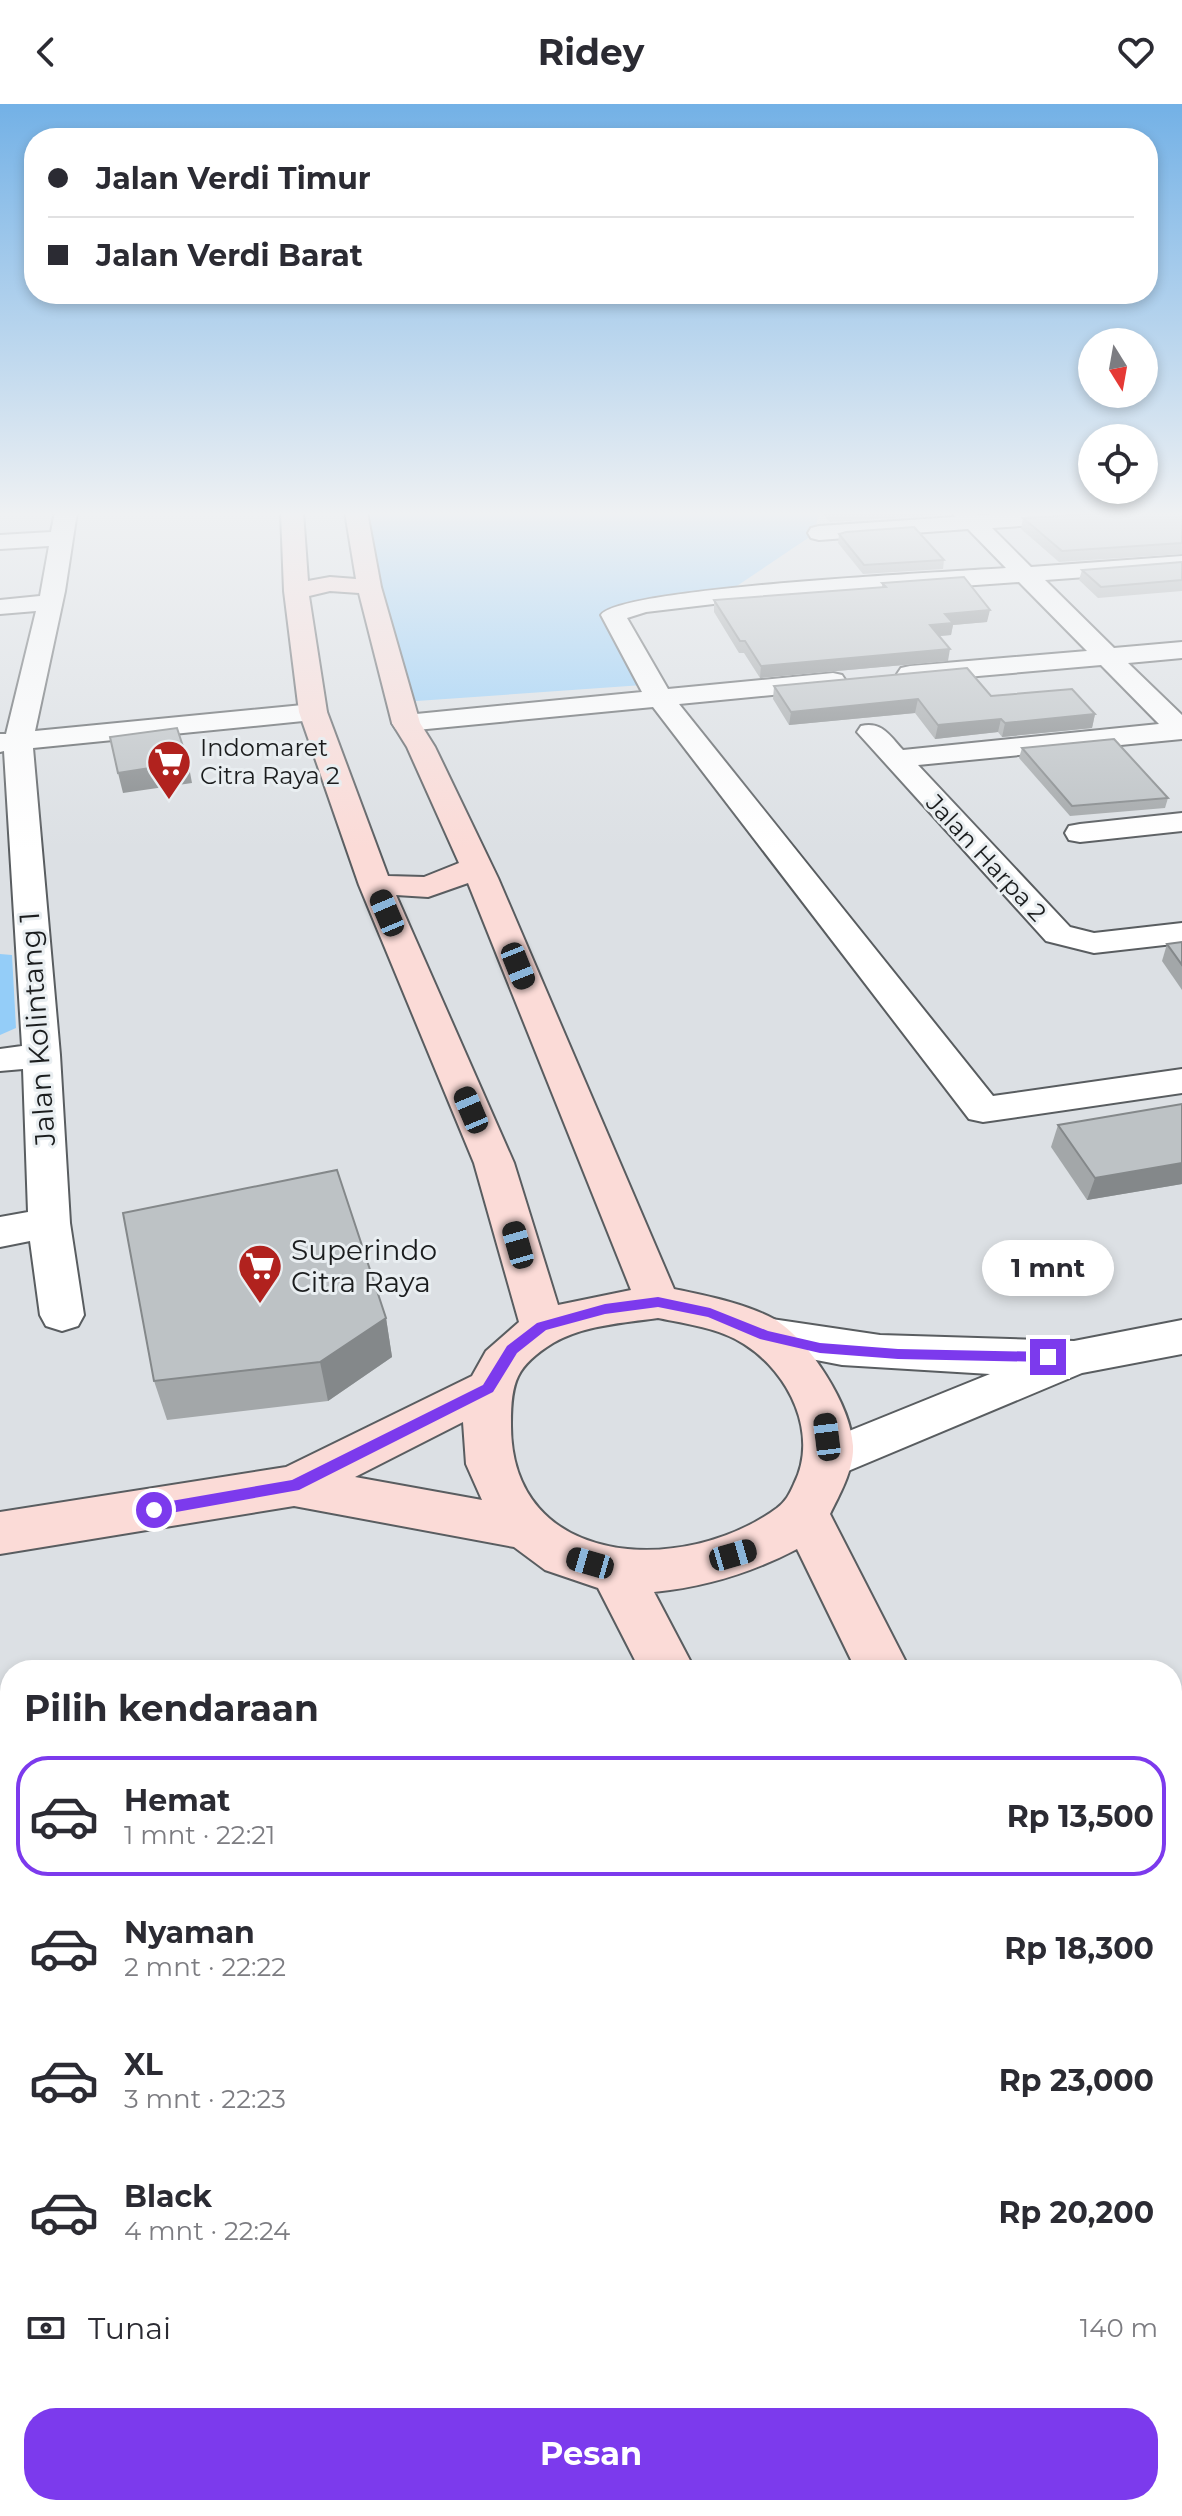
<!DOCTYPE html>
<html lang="id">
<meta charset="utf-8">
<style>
body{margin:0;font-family:Montserrat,sans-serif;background:#f7f7f7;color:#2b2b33;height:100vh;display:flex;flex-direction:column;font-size:30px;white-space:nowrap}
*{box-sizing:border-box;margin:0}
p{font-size:26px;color:#7c7c81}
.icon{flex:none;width:44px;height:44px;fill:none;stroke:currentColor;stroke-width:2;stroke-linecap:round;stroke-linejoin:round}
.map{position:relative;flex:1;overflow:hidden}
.side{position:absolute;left:0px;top:1556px;width:1182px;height:856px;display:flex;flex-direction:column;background:#fff;border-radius:32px 32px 0 0;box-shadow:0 4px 12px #0003}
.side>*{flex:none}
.top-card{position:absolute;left:24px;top:24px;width:1134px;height:176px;border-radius:32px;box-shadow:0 4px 12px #0003;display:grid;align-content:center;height:176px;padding:0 24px;background:#fff}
.needle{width:52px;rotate:169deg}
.buttons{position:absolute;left:1078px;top:224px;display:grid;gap:16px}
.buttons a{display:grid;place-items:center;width:80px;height:80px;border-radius:50%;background:#fff;box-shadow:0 4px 12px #0003;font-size:40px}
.end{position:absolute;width:36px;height:36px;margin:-18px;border:10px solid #7c3aed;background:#fff;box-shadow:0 0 0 4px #fff}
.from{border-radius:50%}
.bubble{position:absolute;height:56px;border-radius:28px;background:#fff;box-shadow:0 4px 12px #0003;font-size:26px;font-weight:700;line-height:56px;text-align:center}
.car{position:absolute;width:24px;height:48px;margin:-24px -12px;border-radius:10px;box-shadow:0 0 6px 2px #0007;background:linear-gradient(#222 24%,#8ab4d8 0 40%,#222 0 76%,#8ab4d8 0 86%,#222 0)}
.top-card b{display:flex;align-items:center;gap:28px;height:76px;font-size:30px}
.top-card b+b{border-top:2px solid #e1e1e2}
.top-card i{width:20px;height:20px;background:#2b2b33}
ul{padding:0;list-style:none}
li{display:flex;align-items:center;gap:24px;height:120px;margin:0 16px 12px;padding:0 8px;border:4px solid transparent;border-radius:32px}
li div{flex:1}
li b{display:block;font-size:30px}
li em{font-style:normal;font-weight:700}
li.active{border-color:#7c3aed}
li>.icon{width:72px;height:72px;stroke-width:1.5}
h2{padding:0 24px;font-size:36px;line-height:96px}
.pay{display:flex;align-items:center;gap:20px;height:88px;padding:0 24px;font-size:30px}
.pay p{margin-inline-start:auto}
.cta{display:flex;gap:16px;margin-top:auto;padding:16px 24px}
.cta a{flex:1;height:92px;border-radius:32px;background:#7c3aed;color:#fff;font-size:32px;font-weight:700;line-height:92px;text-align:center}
header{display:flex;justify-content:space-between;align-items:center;height:104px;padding:0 24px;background:#fff;font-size:36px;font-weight:700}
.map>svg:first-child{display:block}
</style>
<header><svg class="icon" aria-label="back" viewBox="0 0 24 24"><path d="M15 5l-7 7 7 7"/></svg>Ridey<svg class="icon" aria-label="heart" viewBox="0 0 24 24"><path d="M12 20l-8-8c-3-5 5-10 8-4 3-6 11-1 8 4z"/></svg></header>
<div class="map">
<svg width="1182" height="2412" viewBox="0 0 1182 2412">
<rect width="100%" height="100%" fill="#dce0e4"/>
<!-- green -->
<g fill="#94cdf8">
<polygon points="356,408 819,408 814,430 722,492 612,514 643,581 388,599"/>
<polygon points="0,850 12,851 16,924 0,931"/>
</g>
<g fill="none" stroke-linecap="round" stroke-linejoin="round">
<!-- street casing -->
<g stroke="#595d60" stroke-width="4">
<g id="street">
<polygon points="55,408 77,408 65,487 35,627 313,600 323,602 327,608 323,614 313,616 33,644 60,951 70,1119 84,1211 78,1222 62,1227 46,1222 40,1211 30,1137 0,1143 0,1113 28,1108 23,965 0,967 0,945 22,942 4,647 0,648 0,630 6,630 36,507 0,510 0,496 40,492 49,442 0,445 0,431 51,428"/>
<path d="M952,408H975L979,411L1030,408H1132L1121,415L992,424L1031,463L1182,452V466L1045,476L1114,544L1182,538V554L1128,559L1182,611V635L918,661L1070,823L1094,829L1182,819V839L1094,849L1046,837L857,628L861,622C882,617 890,632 903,646L1159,620L1101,561L910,578L901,576L897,570L901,564L910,562L1087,547L1019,478L722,499L646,508L627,514L668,585L833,569L842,571L846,577L842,583L833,585L679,600L993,992L1182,965V989L983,1018L969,1015L653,603L406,627L396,625L392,619L396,613L406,611L642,588L601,511C620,483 952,468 1006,464L968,425L819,436L811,434L808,429L811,424L819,422L955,413Z"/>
<polygon points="1182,709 1182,727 1080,738 1069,736 1065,729 1069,722 1080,720"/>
<polygon points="765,1214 880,1231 1074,1237 1182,1216 1182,1250 1082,1269 829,1375 812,1370 805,1356 812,1342 990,1270 842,1261 749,1243 743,1231 749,1219"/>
<polygon points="10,1839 10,1901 0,1903 0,1841"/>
<polygon points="10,2339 10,2402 38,2402 17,2412 0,2412 0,2342"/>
<polygon points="251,2402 327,2402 329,2412 251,2412"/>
</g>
</g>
<!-- secondary casing -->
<g stroke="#595d60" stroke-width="4">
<g id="secondary">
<path d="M281,408H303L308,477L330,473L356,475L345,408H367L381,483L420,619L435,643L498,774L674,1185C707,1192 744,1199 774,1215C809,1236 851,1301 853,1342C854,1365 840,1390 830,1410L910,1566H856L797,1445C751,1469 705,1483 654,1488L695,1566H640L598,1484L545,1466L514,1443L294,1402L0,1450V1408L286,1363L472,1272L486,1247L519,1218L474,1059L359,781L299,608L284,487ZM330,487L359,489L392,619L407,643L459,759L424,773L388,772L327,608L309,492ZM468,779L631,1186L558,1201L514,1059L396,791L428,793ZM658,1214C687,1220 719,1224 744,1240C790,1269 819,1331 794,1380C789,1391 786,1397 777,1404C685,1472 509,1466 511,1319C511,1278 516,1262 553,1239C584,1221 623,1219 658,1214ZM463,1318L466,1360L482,1396L355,1373Z"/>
<polygon points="1172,2070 1182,2074 1182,2158 1172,2153"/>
<polygon points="976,2402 1052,2402 1057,2412 979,2412"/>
</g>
</g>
<!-- street -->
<use href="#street" fill="#fff" fill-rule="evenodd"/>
<!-- secondary -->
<use href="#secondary" fill="#fbdbd7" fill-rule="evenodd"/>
</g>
<!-- wall -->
<g fill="#a3a7a9">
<polygon points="821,408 951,408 950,410 830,418"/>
<polygon points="1182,408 1182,450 1059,458 1021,425 1023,414"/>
<polygon points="839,430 944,456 943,465 863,470 838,439"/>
<polygon points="1182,458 1182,487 1098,494 1079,476 1082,466"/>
<polygon points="882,479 987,518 953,521 951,531 939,532 948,557 760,574 744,549 739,549 714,508 714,496 882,484"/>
<polygon points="774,582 991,592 1095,610 1092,624 1002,633 998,628 935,635 915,609 789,621 773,595"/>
<polygon points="1022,644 1168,694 1165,704 1070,712 1019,654"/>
<polygon points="1182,838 1182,886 1162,857 1167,840"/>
<polygon points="1182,1000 1182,1080 1087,1096 1051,1043 1058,1021"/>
<polygon points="386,1214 392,1253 328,1297 167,1316 154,1277"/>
</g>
<!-- shaded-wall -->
<g fill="#84888a">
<polygon points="990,506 987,518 953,521 951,531 928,533 930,521 945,510"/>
<polygon points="950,545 948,557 760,574 761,562"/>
<polygon points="918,595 915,609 789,621 791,608"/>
<polygon points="1095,610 1092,624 1002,633 1005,619"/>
<polygon points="1001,615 998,628 935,635 938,621"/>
<polygon points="188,658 192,679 123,689 118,669"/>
<polygon points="1182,1059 1182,1080 1087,1096 1095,1074"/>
<polygon points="386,1214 392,1253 328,1297 320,1258"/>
</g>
<!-- building -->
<g fill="#bdc2c5" stroke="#84888a" stroke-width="2">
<polygon points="1122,408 1182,408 1182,439 1062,447 1023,414"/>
<polygon points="914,423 944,456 864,461 839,430 846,428"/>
<polygon points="1182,458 1182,476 1101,483 1082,466"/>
<polygon points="964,473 990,506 945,510 953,519 930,521 950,545 761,562 745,537 740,537 714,496 886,483 882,479"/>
<polygon points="967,564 991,592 1072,585 1095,610 1005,619 1001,615 938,621 918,595 791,608 774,582"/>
<polygon points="177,624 188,658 118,669 110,633"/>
<polygon points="1114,635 1168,694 1072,702 1022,644"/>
<polygon points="1182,838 1182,861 1167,840"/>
<polygon points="1182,1000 1182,1059 1095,1074 1058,1021"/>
<polygon points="337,1066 386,1214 320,1258 154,1277 123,1109"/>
</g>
<!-- sky -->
<linearGradient id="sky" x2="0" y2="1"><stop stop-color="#73b1e6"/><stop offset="0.55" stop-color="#eff1f3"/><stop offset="1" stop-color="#eff1f3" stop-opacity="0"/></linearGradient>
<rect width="1182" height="745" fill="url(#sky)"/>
<!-- route -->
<polygon fill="#7c3aed" points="658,1193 710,1204 768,1227 820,1239 898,1245 1048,1248 1055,1253 1048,1258 898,1255 820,1249 760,1235 708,1213 658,1203 605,1210 546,1226 517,1249 493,1288 299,1386 154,1412 146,1406 154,1400 292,1376 483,1281 507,1242 537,1219 605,1200"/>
<!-- icons -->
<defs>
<g id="supermarket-pin" transform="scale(2.3)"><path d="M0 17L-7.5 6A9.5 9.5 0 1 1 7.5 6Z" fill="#b1221e" stroke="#e9eef1"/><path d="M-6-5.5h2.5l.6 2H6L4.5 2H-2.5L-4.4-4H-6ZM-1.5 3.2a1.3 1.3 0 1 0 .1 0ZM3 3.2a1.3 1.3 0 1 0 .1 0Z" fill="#fff"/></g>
</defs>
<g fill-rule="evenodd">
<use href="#supermarket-pin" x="169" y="658"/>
<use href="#supermarket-pin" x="260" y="1162"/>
</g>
<g text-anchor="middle" stroke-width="6" stroke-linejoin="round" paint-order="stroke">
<!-- far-poi labels -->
<g font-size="24" fill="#1b1d1e" stroke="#e9eef1" text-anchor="start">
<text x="200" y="652">Indomaret<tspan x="200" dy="28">Citra Raya 2</tspan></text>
</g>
<!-- far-street labels -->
<g font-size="24" fill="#1b1d1e" stroke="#e9eef1">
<text transform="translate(986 754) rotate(47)" y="8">Jalan Harpa 2</text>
</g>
<!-- street labels -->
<g font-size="28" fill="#1b1d1e" stroke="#e9eef1">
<text transform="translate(37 925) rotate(-94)" y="10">Jalan Kolintang 1</text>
</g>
<!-- poi labels -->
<g font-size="28" fill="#1b1d1e" stroke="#e9eef1" text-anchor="start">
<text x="291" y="1156">Superindo<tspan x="291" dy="32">Citra Raya</tspan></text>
</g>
</g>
</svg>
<div class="buttons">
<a><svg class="needle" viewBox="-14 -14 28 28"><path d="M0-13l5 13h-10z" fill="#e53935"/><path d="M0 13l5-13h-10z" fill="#7c7c81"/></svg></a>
<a><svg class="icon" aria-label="locate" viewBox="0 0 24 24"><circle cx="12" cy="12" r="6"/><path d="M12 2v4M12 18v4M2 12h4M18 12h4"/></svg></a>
</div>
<i class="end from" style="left:154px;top:1406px"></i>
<i class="end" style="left:1048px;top:1253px"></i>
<div class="bubble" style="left:982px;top:1136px;width:132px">1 mnt</div>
<i class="car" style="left:387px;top:809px;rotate:337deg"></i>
<i class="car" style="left:518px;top:862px;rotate:158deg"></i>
<i class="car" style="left:471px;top:1006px;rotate:337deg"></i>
<i class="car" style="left:518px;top:1141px;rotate:344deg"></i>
<i class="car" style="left:827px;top:1333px;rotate:353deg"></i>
<i class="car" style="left:733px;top:1451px;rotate:74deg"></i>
<i class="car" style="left:590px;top:1459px;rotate:286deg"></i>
<div class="top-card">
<b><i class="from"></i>Jalan Verdi Timur</b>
<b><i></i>Jalan Verdi Barat</b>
</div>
<section class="side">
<h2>Pilih kendaraan</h2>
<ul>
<li class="active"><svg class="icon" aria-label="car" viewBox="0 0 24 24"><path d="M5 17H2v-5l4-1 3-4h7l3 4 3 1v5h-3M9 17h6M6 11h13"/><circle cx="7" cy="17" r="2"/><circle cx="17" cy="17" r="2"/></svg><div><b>Hemat</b><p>1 mnt · 22:21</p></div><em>Rp 13,500</em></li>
<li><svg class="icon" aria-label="car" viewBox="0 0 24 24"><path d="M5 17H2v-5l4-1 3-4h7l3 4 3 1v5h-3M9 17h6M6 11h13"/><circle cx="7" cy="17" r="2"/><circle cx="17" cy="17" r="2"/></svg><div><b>Nyaman</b><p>2 mnt · 22:22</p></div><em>Rp 18,300</em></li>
<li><svg class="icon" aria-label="car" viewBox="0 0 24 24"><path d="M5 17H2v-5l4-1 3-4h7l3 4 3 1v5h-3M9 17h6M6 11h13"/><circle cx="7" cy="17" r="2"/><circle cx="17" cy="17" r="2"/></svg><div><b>XL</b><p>3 mnt · 22:23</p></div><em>Rp 23,000</em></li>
<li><svg class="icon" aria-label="car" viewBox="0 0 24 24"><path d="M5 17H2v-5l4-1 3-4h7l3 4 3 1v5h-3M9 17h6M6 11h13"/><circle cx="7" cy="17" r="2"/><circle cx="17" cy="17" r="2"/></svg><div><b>Black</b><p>4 mnt · 22:24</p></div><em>Rp 20,200</em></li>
</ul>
<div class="pay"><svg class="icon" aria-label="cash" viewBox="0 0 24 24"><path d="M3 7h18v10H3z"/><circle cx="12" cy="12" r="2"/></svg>Tunai<p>140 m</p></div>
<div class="cta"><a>Pesan</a></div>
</section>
</div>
